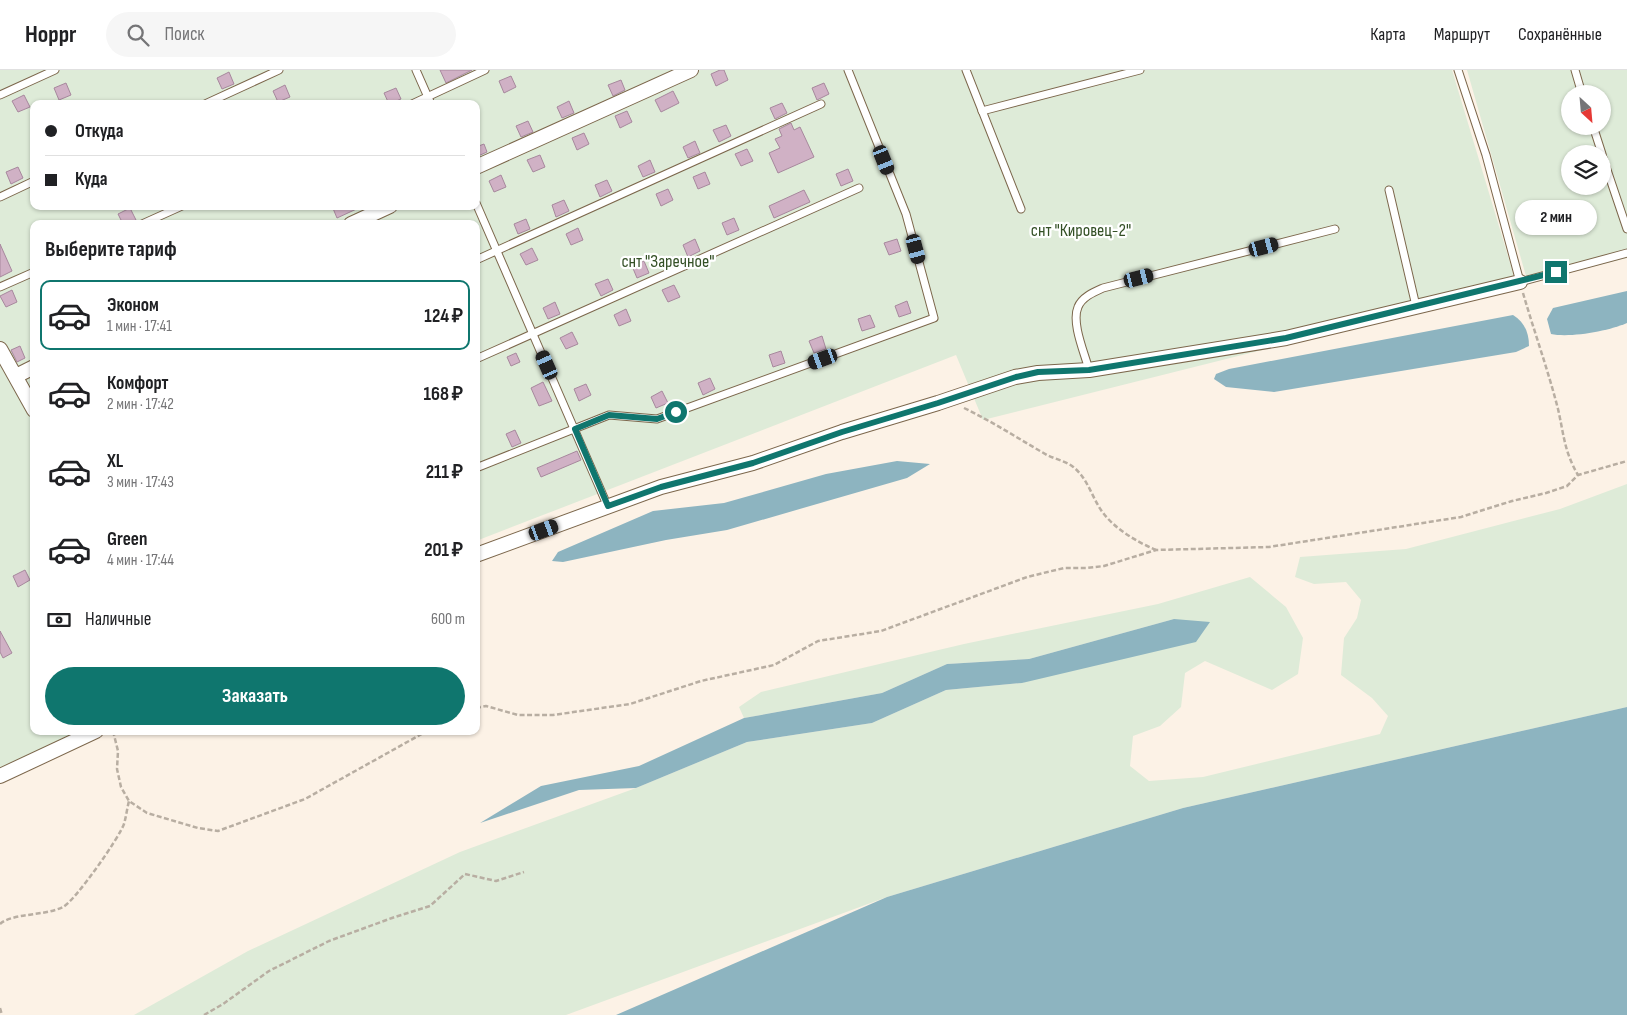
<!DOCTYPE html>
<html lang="ru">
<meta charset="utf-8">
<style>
body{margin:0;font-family:"Sofia Sans Condensed",sans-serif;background:#f6f6f6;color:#202124;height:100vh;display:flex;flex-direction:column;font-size:19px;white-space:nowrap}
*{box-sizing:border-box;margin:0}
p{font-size:16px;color:#757577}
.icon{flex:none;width:28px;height:28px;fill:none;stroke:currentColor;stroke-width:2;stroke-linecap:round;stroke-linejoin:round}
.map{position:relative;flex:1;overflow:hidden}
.details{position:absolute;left:30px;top:150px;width:450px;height:515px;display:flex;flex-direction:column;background:#fff;border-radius:10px;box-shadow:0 1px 4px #0004}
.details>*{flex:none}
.hud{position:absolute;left:30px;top:30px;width:450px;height:110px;border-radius:10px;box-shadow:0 1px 4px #0004;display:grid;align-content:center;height:110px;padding:0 15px;background:#fff}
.needle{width:32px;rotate:154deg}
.tools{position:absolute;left:1561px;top:15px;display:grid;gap:10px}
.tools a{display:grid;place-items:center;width:50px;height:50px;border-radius:50%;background:#fff;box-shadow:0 1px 4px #0004;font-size:25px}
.end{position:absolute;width:22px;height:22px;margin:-11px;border:6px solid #0f766e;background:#fff;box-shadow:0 0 0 2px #fff}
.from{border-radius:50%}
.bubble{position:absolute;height:35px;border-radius:18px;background:#fff;box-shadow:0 1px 4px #0004;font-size:16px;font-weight:700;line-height:35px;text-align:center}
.car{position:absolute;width:15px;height:30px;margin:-15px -8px;border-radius:6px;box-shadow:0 0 4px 1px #0007;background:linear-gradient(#222 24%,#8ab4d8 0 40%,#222 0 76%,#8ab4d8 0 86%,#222 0)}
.hud b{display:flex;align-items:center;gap:18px;height:48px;font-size:19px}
.hud b+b{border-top:1px solid #e0e0e0}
.hud i{width:12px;height:12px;background:#202124}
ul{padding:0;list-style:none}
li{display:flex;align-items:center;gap:15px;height:70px;margin:0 10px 8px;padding:0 5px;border:2px solid transparent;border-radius:10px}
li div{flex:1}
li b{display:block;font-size:19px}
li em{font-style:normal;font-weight:700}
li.active{border-color:#0f766e}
li>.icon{width:45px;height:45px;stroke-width:1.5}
h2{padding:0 15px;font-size:22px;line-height:60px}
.pay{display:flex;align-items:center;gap:12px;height:55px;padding:0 15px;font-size:19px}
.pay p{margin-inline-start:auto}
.button{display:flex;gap:10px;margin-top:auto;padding:10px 15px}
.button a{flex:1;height:58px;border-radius:30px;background:#0f766e;color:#fff;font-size:20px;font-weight:700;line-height:58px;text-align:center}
header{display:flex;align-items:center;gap:30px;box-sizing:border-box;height:70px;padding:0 25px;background:#fff;border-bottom:1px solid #e0e0e0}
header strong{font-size:24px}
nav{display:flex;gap:28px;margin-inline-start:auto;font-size:18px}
.search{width:350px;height:45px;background:#f6f6f6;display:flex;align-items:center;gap:12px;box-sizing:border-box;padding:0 18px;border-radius:28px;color:#757577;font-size:19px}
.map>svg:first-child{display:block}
</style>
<header>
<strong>Hoppr</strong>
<div class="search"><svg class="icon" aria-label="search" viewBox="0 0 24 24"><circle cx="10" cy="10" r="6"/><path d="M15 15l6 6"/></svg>Поиск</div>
<nav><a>Карта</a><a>Маршрут</a><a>Сохранённые</a></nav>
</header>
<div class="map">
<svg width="1627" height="945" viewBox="0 0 1627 945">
<rect width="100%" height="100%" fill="#fcf2e6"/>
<!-- green -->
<g fill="#deebd8" fill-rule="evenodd">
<path d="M0,0H1452L1517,216L983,350L956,285L476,471V154H34V661H80L0,700ZM34,34H476V136H34Z"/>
<path d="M1467,0H1627V188L1528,213ZM1570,24H1602V56H1570ZM1570,84H1602V116H1570Z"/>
<polygon points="1627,414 1627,637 1183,738 887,827 566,945 134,945 248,881 460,782 636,718 747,672 872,653 946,620 1022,613 1174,549 1029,589 947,594 882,623 744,648 739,637 761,622 964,574 1158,534 1250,507 1286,537 1303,568 1298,604 1272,620 1205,591 1185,603 1181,637 1160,656 1133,666 1130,696 1149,711 1203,707 1380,664 1388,646 1372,628 1341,605 1344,568 1357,548 1361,530 1346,512 1314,514 1295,507 1300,487 1406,479 1560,439"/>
</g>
<!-- water -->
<g fill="#8db4c0">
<path d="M1627,221V253C1609,261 1570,268 1551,264L1547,249L1553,238Z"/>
<path d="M1513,245C1524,252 1529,262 1529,276L1516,282L1274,322L1226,317L1214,309L1216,304L1229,299Z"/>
<polygon points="897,391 930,394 907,408 727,460 666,470 563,492 552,491 558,482 653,441 724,433 826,404"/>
<polygon points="1174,549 1210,552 1196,572 1022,613 946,620 872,653 747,672 636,718 579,720 480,753 541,716 639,696 744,648 882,623 947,594 1029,589"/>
<polygon points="1627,637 1627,945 616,945 887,827 1183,738"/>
</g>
<!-- building -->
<g fill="#d0b1c5" stroke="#a7889d">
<polygon points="440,0 472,0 446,13"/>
<polygon points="720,0 724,0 728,10 716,16 711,4"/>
<polygon points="229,2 234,14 222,19 217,8"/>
<polygon points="511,6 516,17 504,23 499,11"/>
<polygon points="621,10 625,20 613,26 608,15"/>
<polygon points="66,13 71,25 59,30 54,18"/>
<polygon points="824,13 829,24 817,30 812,18"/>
<polygon points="285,15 290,27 278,32 273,21"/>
<polygon points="396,18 401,29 389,34 384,23"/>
<polygon points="673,21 679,33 661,42 655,30"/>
<polygon points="24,25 30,37 18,42 12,31"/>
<polygon points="569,31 574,43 562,48 557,37"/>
<polygon points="782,33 787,43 775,49 770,38"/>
<polygon points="627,41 632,52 620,58 615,46"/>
<polygon points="528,51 533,62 521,67 516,56"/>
<polygon points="791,53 794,60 800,57 814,87 778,103 769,83 780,78 775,69 782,66 779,59"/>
<polygon points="726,55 731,66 719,72 713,60"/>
<polygon points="584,63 589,74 577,80 572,68"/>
<polygon points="695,71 700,83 688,88 683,77"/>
<polygon points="484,74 487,82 476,87 476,77"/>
<polygon points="747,79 753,91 741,96 735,84"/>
<polygon points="540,85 545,97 533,102 527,90"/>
<polygon points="650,90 655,102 643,107 638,96"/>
<polygon points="18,97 23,108 11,114 6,102"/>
<polygon points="848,99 853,111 841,116 836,104"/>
<polygon points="705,102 710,114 698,119 693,107"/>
<polygon points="501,105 506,117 494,122 489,111"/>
<polygon points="607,110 612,121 600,127 595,115"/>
<polygon points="668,119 673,130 661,136 656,124"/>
<polygon points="804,120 810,132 774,148 769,136"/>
<polygon points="564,130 569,141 556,147 552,135"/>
<polygon points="332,136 363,136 337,148"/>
<polygon points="130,138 136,150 123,154 118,144"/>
<polygon points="734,148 739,160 727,165 722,153"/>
<polygon points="526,149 530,159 518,164 514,154"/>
<polygon points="578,158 583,170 571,175 566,164"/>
<polygon points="695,169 700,181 688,187 683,175"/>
<polygon points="897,169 901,181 889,185 884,173"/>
<polygon points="0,174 12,201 0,207"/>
<polygon points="532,178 538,190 526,195 520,184"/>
<polygon points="644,191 649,203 637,208 632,196"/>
<polygon points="608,209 613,220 601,226 595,214"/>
<polygon points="674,215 680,227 668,232 662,220"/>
<polygon points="12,220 17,232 6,237 0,226"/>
<polygon points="907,231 911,243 899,247 895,236"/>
<polygon points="555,232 560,244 548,249 543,238"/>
<polygon points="626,239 631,251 619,256 614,245"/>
<polygon points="870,245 875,257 862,261 858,249"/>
<polygon points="572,262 578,274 566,279 560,268"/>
<polygon points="822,266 826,279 814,283 809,271"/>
<polygon points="20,276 25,288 17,292 11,280"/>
<polygon points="781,281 785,293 773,297 769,285"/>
<polygon points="516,283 520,292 511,296 507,287"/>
<polygon points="710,308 715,319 703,325 698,313"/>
<polygon points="543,312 552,331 539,336 531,318"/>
<polygon points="586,314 591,325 579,331 574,319"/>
<polygon points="662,321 668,333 656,338 651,327"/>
<polygon points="515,360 521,373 512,377 506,364"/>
<polygon points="577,381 581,390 541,407 537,398"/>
<polygon points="25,500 30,510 18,517 13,506"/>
<polygon points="0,561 12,583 3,588 0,582"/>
</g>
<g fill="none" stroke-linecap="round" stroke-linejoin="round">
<!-- service casing -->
<g stroke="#7c674c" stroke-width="9">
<g id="service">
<polyline points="416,0 431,34"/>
<polyline points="966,0 1021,139"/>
<polyline points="1458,0 1486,85 1520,212 1627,183"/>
<polyline points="1575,0 1582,24"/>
<polyline points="0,25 55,0"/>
<polyline points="205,34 279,0"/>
<polyline points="412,34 485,0"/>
<polyline points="982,41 1140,0"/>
<polyline points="1593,56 1602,84"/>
<polyline points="1602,85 1627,159"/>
<polyline points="1389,120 1416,236"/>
<polyline points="0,127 34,111"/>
<polyline points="476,133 608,437"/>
<polyline points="142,154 182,136"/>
<polyline points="476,190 821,34"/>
<polyline points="0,217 34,202"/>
<polyline points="476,289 859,118"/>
<path d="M1089,300C1085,284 1071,253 1078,237C1082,227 1094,222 1103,218L1335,159"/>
<polyline points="476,398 609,345 657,349 934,248 906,144 848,0"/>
</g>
</g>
<!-- minor casing -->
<g stroke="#7c674c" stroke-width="16">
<g id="minor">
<polyline points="476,97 691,0"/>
<polyline points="351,154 390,136"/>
<polyline points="0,279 34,340"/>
<polyline points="20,304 34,297"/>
<polyline points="476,485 661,417 753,393 842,362 938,333 1015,307 1038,303 1089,300 1286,268 1520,212"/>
<polyline points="0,706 96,661"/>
</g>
</g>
<!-- path -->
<g stroke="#b8aea2" stroke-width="2.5" stroke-dasharray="5 2.5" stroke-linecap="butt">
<path d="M1523,223C1534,261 1548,300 1558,339C1564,365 1564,381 1578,405"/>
<path d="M964,338C993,352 1019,369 1047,385C1055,389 1065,391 1072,396C1087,407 1091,425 1101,440C1113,458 1137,472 1156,480"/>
<polyline points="476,638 486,636 518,645 553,645 630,634 701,611 774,595 818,571 881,561 1027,507 1064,498 1086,498 1104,496 1156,480 1269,477 1461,447 1512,431 1546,423 1567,416 1578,405 1627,391"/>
<polyline points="113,661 118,681 117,699 121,717 129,731 147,743 198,758 218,761 305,729 427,661"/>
<path d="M0,854C12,843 45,846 63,837C75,831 119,768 124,754C126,747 127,739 129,731"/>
<polyline points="0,938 2,945"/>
<polyline points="204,945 223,934 269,901 329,871 392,848 430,836 465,804 496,811 524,802"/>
</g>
<!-- service -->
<use href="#service" stroke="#fff" stroke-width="7"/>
<!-- minor -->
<use href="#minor" stroke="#fff" stroke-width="14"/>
</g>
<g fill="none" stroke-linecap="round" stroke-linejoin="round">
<!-- route -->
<polyline stroke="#0f766e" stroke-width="6" points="676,342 657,349 609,345 575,359 608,436 661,417 753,393 842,362 938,333 1016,307 1038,302 1089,300 1286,268 1556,202"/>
</g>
<g text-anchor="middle" stroke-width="4.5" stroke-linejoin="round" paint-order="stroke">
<!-- park labels -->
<g font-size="18" fill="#345026" stroke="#fff">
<text x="1081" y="166">снт "Кировец-2"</text>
<text x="668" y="197">снт "Заречное"</text>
</g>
</g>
</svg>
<div class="tools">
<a><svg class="needle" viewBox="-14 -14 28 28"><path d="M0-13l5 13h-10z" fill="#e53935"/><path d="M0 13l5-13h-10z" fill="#757577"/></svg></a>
<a><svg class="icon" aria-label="layers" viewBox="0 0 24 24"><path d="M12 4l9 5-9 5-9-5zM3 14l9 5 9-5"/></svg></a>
</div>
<i class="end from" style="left:676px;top:342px"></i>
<i class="end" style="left:1556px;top:202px"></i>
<div class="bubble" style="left:1515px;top:130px;width:82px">2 мин</div>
<i class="car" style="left:884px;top:90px;rotate:158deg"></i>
<i class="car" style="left:1264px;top:177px;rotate:75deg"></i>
<i class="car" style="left:916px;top:179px;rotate:165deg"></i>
<i class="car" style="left:1139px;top:208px;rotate:76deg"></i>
<i class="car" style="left:823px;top:289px;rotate:250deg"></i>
<i class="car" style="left:547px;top:295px;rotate:336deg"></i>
<i class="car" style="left:544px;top:460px;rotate:70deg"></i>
<div class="hud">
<b><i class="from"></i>Откуда</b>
<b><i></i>Куда</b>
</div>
<section class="details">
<h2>Выберите тариф</h2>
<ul>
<li class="active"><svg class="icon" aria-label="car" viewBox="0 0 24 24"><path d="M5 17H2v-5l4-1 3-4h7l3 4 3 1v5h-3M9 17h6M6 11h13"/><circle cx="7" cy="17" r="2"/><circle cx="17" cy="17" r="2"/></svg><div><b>Эконом</b><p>1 мин · 17:41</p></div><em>124 ₽</em></li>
<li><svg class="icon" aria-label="car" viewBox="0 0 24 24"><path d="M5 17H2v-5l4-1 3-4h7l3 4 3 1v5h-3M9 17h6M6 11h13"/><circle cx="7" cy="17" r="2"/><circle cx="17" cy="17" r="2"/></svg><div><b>Комфорт</b><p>2 мин · 17:42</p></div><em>168 ₽</em></li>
<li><svg class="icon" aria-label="car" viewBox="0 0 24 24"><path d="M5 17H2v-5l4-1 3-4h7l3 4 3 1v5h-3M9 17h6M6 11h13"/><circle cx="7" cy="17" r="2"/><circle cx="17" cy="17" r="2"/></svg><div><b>XL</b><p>3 мин · 17:43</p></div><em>211 ₽</em></li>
<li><svg class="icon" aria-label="car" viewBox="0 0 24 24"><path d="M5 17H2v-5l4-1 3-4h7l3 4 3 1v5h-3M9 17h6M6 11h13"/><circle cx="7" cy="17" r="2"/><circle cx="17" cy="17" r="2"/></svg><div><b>Green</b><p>4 мин · 17:44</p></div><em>201 ₽</em></li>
</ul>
<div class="pay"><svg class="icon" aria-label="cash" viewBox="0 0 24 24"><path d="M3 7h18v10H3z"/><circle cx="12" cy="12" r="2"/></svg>Наличные<p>600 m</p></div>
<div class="button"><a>Заказать</a></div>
</section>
</div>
